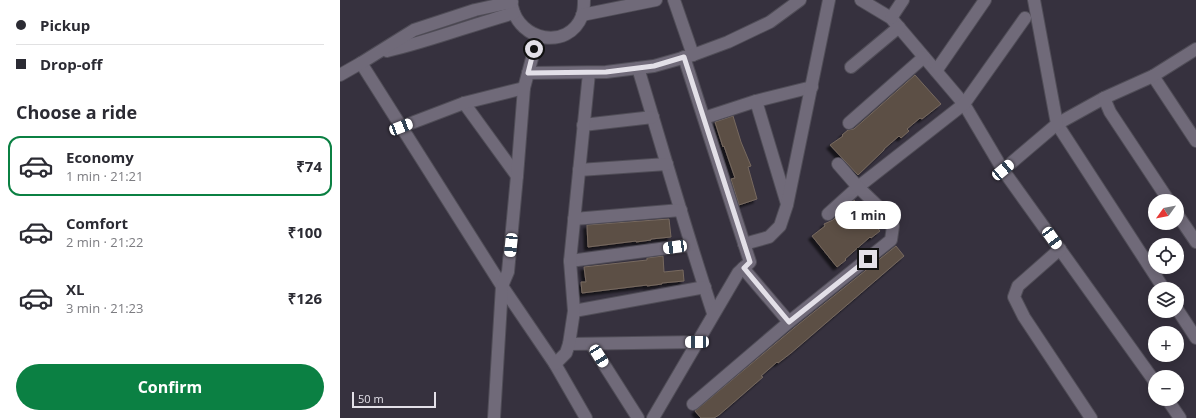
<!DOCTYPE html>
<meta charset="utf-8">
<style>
body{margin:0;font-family:"Open Sans",sans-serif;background:#f7f7f7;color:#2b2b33;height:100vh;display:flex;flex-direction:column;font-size:15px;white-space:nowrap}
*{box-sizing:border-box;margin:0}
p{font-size:13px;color:#7c7c81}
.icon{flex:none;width:22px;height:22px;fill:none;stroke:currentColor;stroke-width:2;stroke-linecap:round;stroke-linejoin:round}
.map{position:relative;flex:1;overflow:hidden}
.sheet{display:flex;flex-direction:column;background:#fff;width:340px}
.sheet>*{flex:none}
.top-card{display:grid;align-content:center;height:88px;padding:0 16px;background:#fff}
.needle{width:26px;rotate:237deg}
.buttons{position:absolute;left:808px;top:194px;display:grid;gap:8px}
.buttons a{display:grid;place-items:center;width:36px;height:36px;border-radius:50%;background:#fff;box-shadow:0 2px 10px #0003;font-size:20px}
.scale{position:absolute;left:12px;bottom:10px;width:84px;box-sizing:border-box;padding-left:4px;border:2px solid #e3e0e8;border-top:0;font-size:11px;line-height:14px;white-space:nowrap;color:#e3e0e8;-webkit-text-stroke:3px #36313e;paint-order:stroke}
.end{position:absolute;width:18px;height:18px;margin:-9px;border:5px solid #e3e0e8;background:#111;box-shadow:0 0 0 2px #111}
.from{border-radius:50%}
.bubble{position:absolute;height:28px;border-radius:14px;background:#fff;box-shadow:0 2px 10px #0003;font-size:13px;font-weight:700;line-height:28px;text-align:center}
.car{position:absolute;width:12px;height:24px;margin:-12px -6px;border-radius:5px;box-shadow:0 0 3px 1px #0007;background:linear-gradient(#fff 24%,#345 0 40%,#fff 0 76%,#345 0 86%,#fff 0)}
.top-card b{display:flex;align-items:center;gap:14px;height:38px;font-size:15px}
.top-card b+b{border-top:1px solid #e1e1e2}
.top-card i{width:10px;height:10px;background:#2b2b33}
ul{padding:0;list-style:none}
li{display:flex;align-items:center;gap:12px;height:60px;margin:0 8px 6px;padding:0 8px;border:2px solid transparent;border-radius:12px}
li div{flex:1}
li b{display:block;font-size:15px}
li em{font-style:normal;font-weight:700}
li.on{border-color:#0b8043}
li>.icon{width:36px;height:36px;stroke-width:1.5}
h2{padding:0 16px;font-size:18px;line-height:48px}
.action{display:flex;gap:8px;margin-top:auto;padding:8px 16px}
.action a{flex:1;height:46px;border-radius:24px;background:#0b8043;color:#fff;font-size:16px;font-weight:700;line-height:46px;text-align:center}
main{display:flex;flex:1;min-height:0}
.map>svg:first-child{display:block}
</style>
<main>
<section class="sheet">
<div class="top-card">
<b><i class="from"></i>Pickup</b>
<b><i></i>Drop-off</b>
</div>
<h2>Choose a ride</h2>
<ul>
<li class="on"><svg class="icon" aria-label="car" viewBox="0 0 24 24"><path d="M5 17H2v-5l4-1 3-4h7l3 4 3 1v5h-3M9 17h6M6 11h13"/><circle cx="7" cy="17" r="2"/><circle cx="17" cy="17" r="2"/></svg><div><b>Economy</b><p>1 min · 21:21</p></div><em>₹74</em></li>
<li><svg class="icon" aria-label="car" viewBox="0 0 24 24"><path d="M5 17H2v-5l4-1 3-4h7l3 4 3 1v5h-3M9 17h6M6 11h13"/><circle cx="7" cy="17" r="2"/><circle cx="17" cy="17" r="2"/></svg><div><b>Comfort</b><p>2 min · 21:22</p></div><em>₹100</em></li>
<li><svg class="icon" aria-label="car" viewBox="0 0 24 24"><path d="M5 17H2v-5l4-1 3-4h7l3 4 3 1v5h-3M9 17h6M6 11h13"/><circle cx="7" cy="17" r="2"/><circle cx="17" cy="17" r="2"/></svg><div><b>XL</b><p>3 min · 21:23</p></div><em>₹126</em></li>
</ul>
<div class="action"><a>Confirm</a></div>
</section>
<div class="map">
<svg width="856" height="418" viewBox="0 0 856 418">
<defs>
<filter id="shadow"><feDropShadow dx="-3.5" dy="3.5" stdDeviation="1" flood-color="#0009"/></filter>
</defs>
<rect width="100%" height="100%" fill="#36313e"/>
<!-- building -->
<g fill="#5b4f45" stroke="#77695f" filter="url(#shadow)">
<polygon points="575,75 601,104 582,119 580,118 567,129 569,131 561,138 559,136 544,149 544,150 518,175 490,145 503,136 502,135 508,130 514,129"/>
<polygon points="393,116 401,142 411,166 408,167 417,199 399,205 391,179 395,178 384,146 383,147 375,122"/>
<polygon points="514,200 540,231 531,238 530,237 505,259 506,260 497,267 472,236 485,226 484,224 493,220"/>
<polygon points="329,219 331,237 311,239 311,240 296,242 296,241 248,247 247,225"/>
<polygon points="556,246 564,256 451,353 438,363 437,362 421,376 423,377 379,415 374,418 361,418 355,411 454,328"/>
<polygon points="323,256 324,272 343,270 344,281 322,283 322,284 307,286 307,285 242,293 241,282 246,282 244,267 307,260 307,258"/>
</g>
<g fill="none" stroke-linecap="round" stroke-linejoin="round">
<!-- street casing -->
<g stroke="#504d57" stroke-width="14">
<g id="street">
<polyline points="334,0 353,55"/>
<polyline points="521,0 551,18 624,104 663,170 815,382"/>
<polyline points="551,18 563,0"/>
<polyline points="21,63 162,286 215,364 246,418"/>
<polyline points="511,67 559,27"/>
<path d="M298,68C323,150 346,232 373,313"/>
<polyline points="596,71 645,0"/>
<polyline points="188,73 266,72 314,66 353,55 388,42 430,22 460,0"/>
<polyline points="813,76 856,141"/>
<polyline points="764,98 717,124 824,289"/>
<polyline points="416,101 472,87"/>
<polyline points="124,103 177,176"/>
<polyline points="364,118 416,101 447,204"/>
<polyline points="509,123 584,57"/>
<polyline points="243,125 313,117"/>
<polyline points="61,127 124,103 184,88"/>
<polyline points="239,170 327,164"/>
<polyline points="663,170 717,124 694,0"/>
<polyline points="829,201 770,112 764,98 813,76 856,49"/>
<polyline points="488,214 518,187 624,104 685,18"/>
<polyline points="837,214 856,242"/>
<polyline points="234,219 341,210"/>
<polyline points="404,244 429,237 440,226 447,205 489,0"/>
<polyline points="720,249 678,286 674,297 684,317 751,418"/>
<polyline points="230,261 350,245"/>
<polyline points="403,268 449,322"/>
<polyline points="837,309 856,338"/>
<polyline points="234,311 365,287"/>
<polyline points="229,344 357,342"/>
<polyline points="251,344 298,418"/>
<polyline points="215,364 226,353 229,344 234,311 230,261 249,73"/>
<polyline points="827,399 840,418"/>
<polyline points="353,404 449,322 551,240 553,226 542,210 518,187 498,164"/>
<polyline points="154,418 162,286 168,272 177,176 184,88 198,36"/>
<polyline points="313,418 398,273 410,262 344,57"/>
</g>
</g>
<!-- secondary casing -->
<g stroke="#504d57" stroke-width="14">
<g id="secondary">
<path d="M172,6C179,41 228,51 242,16C244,11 244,5 244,0"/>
<polyline points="242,15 316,0"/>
<path d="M47,51C90,41 131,25 174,13"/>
<polyline points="0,75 21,63 74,30 135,10 172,2"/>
</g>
</g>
<!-- street -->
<use href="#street" stroke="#706a79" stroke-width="12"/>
<!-- secondary -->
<use href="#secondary" stroke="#706a79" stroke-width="12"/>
</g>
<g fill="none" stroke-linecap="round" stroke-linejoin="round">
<!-- route -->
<polyline stroke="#e3e0e8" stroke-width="5" points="194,49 188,73 266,72 314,66 344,57 410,262 404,268 449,322 528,259"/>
</g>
</svg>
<div class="buttons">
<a><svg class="needle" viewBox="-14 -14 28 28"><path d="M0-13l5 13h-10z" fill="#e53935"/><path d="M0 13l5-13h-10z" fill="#7c7c81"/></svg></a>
<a><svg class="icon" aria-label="locate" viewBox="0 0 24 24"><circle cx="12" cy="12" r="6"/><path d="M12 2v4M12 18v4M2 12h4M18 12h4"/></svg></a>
<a><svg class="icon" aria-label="layers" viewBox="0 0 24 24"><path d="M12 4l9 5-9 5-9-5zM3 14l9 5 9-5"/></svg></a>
<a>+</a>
<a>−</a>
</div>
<div class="scale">50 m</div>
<i class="end from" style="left:194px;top:49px"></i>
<i class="end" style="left:528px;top:259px"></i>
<div class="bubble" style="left:495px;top:201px;width:66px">1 min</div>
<i class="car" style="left:61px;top:127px;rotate:69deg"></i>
<i class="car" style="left:663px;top:170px;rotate:50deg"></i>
<i class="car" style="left:712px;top:238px;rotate:144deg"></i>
<i class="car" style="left:171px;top:245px;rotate:186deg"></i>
<i class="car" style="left:335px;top:247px;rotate:262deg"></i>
<i class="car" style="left:357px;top:342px;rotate:269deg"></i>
<i class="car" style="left:259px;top:356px;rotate:148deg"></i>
</div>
</main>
